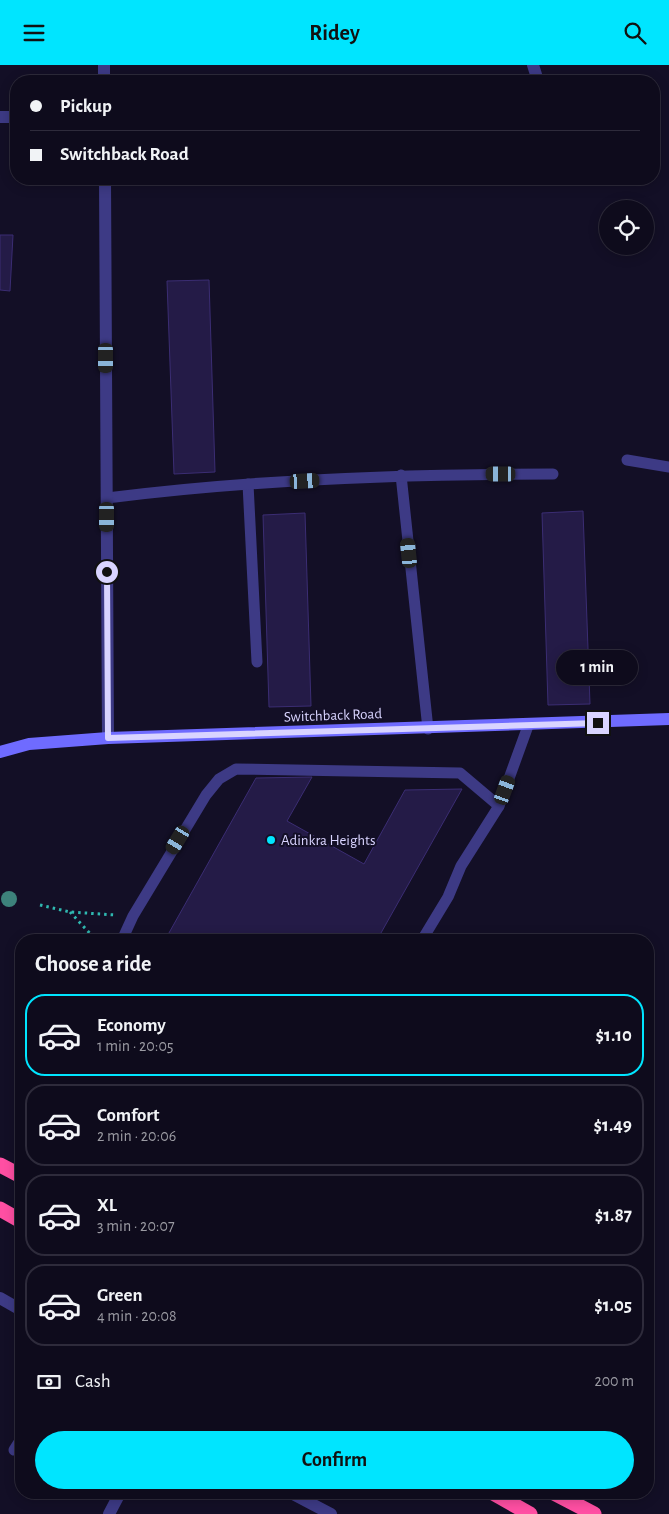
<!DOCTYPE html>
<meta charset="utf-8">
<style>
body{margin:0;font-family:"Alegreya Sans",sans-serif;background:#171425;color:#f1f3f6;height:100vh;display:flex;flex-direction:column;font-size:19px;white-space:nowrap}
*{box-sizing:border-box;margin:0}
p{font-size:16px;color:#9b9ba3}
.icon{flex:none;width:28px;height:28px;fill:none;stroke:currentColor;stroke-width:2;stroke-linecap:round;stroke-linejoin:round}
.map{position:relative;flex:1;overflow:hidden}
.side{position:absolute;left:15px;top:869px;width:639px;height:565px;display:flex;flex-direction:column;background:#0e0b1c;border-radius:20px;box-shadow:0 2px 12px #0003,0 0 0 1px #2e2b3b}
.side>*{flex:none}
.hud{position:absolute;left:10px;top:10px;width:650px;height:110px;border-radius:20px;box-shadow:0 2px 12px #0003,0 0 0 1px #2e2b3b;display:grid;align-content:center;height:110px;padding:0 20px;background:#0e0b1c}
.fabs{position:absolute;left:599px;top:135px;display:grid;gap:10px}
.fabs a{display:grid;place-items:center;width:55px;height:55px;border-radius:50%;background:#0e0b1c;box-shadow:0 2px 12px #0003,0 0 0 1px #2e2b3b;font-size:25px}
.end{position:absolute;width:22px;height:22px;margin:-11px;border:6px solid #d9d4ff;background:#111;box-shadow:0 0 0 2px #111}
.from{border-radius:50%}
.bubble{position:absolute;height:35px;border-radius:18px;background:#0e0b1c;box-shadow:0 2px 12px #0003,0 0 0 1px #2e2b3b;font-size:16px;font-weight:600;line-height:35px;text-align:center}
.car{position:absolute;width:15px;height:30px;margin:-15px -8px;border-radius:6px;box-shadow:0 0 4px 1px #0007;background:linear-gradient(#222 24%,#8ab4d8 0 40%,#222 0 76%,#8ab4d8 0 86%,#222 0)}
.hud b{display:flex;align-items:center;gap:18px;height:48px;font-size:19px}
.hud b+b{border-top:1px solid #2e2b3b}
.hud i{width:12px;height:12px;background:#f1f3f6}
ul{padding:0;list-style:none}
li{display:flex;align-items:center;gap:15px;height:82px;margin:0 10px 8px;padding:0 10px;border:2px solid #2e2b3b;border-radius:20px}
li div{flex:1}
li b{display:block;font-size:19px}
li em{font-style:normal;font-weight:600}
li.active{border-color:#00e5ff}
li>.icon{width:45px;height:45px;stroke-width:1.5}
h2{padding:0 20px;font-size:22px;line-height:60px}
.pay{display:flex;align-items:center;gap:12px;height:55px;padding:0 20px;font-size:19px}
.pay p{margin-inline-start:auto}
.action{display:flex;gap:10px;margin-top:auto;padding:10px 20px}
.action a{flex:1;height:58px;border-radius:30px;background:#00e5ff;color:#111;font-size:20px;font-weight:600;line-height:58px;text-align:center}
header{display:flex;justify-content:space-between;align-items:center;height:65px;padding:0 20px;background:#00e5ff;color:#111;font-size:22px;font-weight:600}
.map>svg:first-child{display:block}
</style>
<header><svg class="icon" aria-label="menu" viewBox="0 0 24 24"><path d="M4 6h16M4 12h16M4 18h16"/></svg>Ridey<svg class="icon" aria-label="search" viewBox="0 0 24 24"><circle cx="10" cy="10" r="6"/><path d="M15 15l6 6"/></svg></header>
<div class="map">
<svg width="669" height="1449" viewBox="0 0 669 1449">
<rect width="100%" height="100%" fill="#130f26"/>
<!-- building -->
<g fill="#241b47" stroke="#3b2d73">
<polygon points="0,170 13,170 10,226 0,225"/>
<polygon points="209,215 215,407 174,409 167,216"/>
<polygon points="583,446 590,639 548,640 542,448"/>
<polygon points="305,448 311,641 269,642 263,450"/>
<polygon points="312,712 287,756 364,799 405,725 462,724 377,875 165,875 256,713"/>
</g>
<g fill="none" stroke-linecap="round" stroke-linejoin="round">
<!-- path -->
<g stroke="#2fb8b0" stroke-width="3" stroke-dasharray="2.5 4" stroke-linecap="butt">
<polyline points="40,840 70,847 116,850"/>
<polyline points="70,847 96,875"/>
</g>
<!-- lane -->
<g stroke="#3d3a85" stroke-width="11">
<polyline points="627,395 669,402"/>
<polyline points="401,410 428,664"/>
<polyline points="248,419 257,597"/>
<path d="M107,433C255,414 404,409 553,409"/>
<polyline points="122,875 133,851 206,730 219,714 236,704 460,708 499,741"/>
<polyline points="422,875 448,832 461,801 499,741 528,661"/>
<polyline points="14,1385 21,1374"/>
</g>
<!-- street -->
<g stroke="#3d3a85" stroke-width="12">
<polyline points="533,0 538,16"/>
<polyline points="104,16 104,0"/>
<polyline points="0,52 16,52"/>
<polyline points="105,114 108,673"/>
<polyline points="0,1233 21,1245"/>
<polyline points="291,1428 331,1449"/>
<polyline points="109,1449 120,1428"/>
</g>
<!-- secondary -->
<polyline stroke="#6f6bff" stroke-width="12" points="0,687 29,679 108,673 669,654"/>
<!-- highway -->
<g stroke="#ff4fa3" stroke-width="15">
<polyline points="0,1100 21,1111"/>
<polyline points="0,1144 21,1156"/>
<polyline points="493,1428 530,1449"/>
<polyline points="554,1428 594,1449"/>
</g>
</g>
<!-- trees -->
<circle fill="#3d827b" cx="9" cy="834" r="8"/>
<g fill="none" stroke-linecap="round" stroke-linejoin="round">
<!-- route -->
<polyline stroke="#d9d4ff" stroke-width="6" points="107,507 108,673 598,658"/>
</g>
<!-- markers -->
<circle fill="#00e5ff" stroke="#130f26" stroke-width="2" cx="271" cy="775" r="5"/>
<g text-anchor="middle" stroke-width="4" stroke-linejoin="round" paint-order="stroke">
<!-- street labels -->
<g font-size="15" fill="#d9d4ff" stroke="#130f26">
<text transform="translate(333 650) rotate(-2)" y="5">Switchback Road</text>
</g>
<!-- poi labels -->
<g font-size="15" fill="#d9d4ff" stroke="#130f26" text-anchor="start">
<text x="281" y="780">Adinkra Heights</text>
</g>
</g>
</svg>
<div class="fabs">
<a><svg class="icon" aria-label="locate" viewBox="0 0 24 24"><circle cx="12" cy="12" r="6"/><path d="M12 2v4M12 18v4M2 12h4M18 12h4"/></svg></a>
</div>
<i class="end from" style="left:107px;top:507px"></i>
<i class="end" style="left:598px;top:658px"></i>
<div class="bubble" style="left:556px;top:585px;width:82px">1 min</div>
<i class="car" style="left:106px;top:293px;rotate:180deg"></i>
<i class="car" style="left:501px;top:409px;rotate:270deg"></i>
<i class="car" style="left:305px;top:416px;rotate:87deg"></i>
<i class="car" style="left:107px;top:452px;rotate:180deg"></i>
<i class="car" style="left:409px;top:488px;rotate:354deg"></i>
<i class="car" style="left:505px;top:725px;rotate:20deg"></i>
<i class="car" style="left:178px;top:775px;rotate:211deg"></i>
<div class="hud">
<b><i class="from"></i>Pickup</b>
<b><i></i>Switchback Road</b>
</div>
<section class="side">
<h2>Choose a ride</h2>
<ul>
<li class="active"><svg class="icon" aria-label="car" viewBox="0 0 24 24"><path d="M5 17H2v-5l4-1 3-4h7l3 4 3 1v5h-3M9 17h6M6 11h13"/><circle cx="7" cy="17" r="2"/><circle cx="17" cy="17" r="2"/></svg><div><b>Economy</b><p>1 min · 20:05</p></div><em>$1.10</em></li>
<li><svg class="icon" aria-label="car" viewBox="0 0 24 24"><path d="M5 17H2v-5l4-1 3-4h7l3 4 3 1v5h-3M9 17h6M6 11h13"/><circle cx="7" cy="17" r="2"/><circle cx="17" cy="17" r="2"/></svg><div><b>Comfort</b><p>2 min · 20:06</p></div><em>$1.49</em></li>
<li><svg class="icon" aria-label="car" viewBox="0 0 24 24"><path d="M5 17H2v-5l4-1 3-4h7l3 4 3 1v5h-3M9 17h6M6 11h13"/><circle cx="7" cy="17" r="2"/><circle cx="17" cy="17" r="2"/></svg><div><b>XL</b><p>3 min · 20:07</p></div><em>$1.87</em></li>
<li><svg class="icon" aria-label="car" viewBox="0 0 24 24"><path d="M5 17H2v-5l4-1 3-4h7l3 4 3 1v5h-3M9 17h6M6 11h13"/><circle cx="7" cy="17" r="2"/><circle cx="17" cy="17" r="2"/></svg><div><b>Green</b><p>4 min · 20:08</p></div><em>$1.05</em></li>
</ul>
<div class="pay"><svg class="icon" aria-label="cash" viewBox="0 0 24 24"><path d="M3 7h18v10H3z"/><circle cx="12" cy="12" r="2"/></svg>Cash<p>200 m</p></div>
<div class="action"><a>Confirm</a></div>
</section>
</div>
